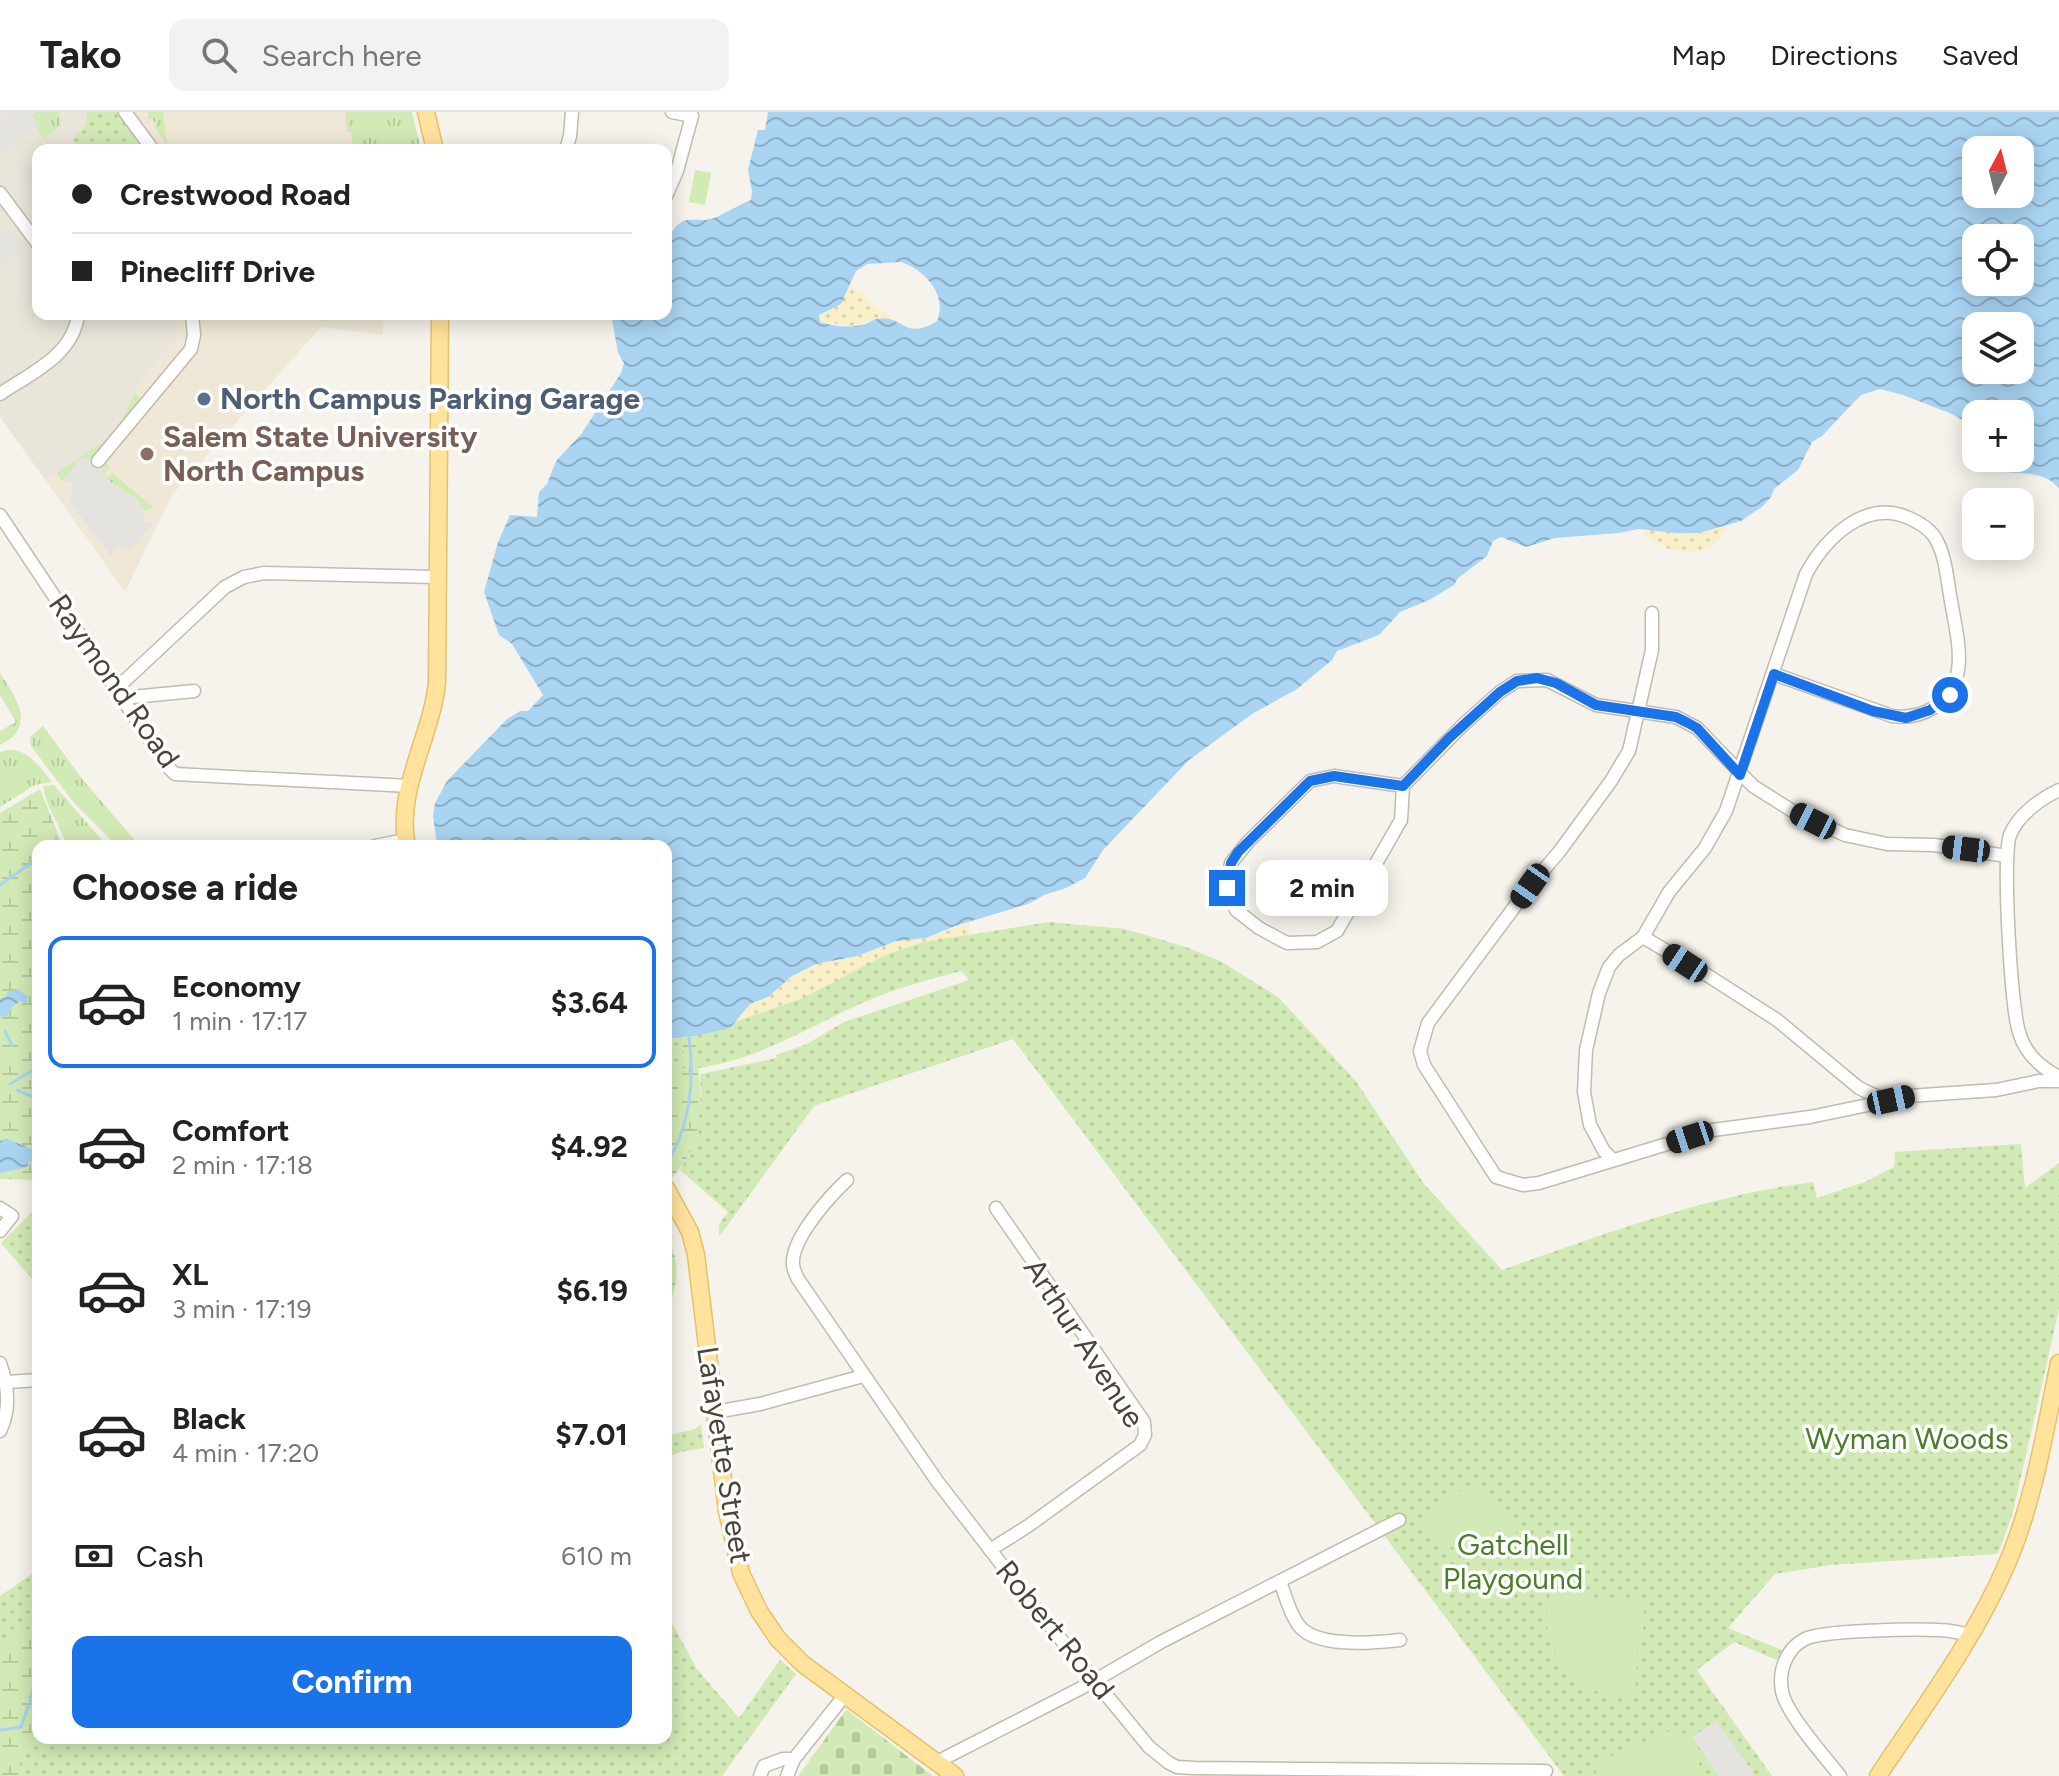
<!DOCTYPE html>
<meta charset="utf-8">
<style>
body{margin:0;font-family:Figtree,sans-serif;background:#f2f2f2;color:#222;height:100vh;display:flex;flex-direction:column;font-size:30px;white-space:nowrap}
*{box-sizing:border-box;margin:0}
p{font-size:26px;color:#767676}
.icon{flex:none;width:44px;height:44px;fill:none;stroke:currentColor;stroke-width:2;stroke-linecap:round;stroke-linejoin:round}
.map{position:relative;flex:1;overflow:hidden}
.details{position:absolute;left:32px;top:728px;width:640px;height:904px;display:flex;flex-direction:column;background:#fff;border-radius:16px;box-shadow:0 4px 20px #0003}
.details>*{flex:none}
.guide{position:absolute;left:32px;top:32px;width:640px;height:176px;border-radius:16px;box-shadow:0 4px 20px #0003;display:grid;align-content:center;height:176px;padding:0 40px;background:#fff}
.needle{width:52px;rotate:7deg}
.buttons{position:absolute;left:1962px;top:24px;display:grid;gap:16px}
.buttons a{display:grid;place-items:center;width:72px;height:72px;border-radius:16px;background:#fff;box-shadow:0 4px 20px #0003;font-size:40px}
.end{position:absolute;width:36px;height:36px;margin:-18px;border:10px solid #1a73e8;background:#fff;box-shadow:0 0 0 4px #fff}
.from{border-radius:50%}
.bubble{position:absolute;height:56px;border-radius:16px;background:#fff;box-shadow:0 4px 20px #0003;font-size:26px;font-weight:700;line-height:56px;text-align:center}
.car{position:absolute;width:24px;height:48px;margin:-24px -12px;border-radius:10px;box-shadow:0 0 6px 2px #0007;background:linear-gradient(#222 24%,#8ab4d8 0 40%,#222 0 76%,#8ab4d8 0 86%,#222 0)}
.guide b{display:flex;align-items:center;gap:28px;height:76px;font-size:30px}
.guide b+b{border-top:2px solid #e0e0e0}
.guide i{width:20px;height:20px;background:#222}
ul{padding:0;list-style:none}
li{display:flex;align-items:center;gap:24px;height:132px;margin:0 16px 12px;padding:0 24px;border:4px solid transparent;border-radius:16px}
li div{flex:1}
li b{display:block;font-size:30px}
li em{font-style:normal;font-weight:700}
li.active{border-color:#1a73e8}
li>.icon{width:72px;height:72px;stroke-width:1.5}
h2{padding:0 40px;font-size:36px;line-height:96px}
.pay{display:flex;align-items:center;gap:20px;height:88px;padding:0 40px;font-size:30px}
.pay p{margin-inline-start:auto}
.cta{display:flex;gap:16px;margin-top:auto;padding:16px 40px}
.cta a{flex:1;height:92px;border-radius:16px;background:#1a73e8;color:#fff;font-size:32px;font-weight:700;line-height:92px;text-align:center}
header{display:flex;align-items:center;gap:48px;box-sizing:border-box;height:112px;padding:0 40px;background:#fff;border-bottom:2px solid #e0e0e0}
header strong{font-size:38px}
nav{display:flex;gap:44px;margin-inline-start:auto;font-size:28px}
.search{width:560px;height:72px;background:#f2f2f2;display:flex;align-items:center;gap:20px;box-sizing:border-box;padding:0 28px;border-radius:16px;color:#767676;font-size:30px}
.map>svg:first-child{display:block}
</style>
<header>
<strong>Tako</strong>
<div class="search"><svg class="icon" aria-label="search" viewBox="0 0 24 24"><circle cx="10" cy="10" r="6"/><path d="M15 15l6 6"/></svg>Search here</div>
<nav><a>Map</a><a>Directions</a><a>Saved</a></nav>
</header>
<div class="map">
<svg width="2059" height="1664" viewBox="0 0 2059 1664">
<defs>
<pattern id="grass-tufts" width="24" height="20" patternUnits="userSpaceOnUse" patternTransform="scale(2)"><rect width="24" height="20" fill="#d2eab5"/><path d="M3 7l-1-3M5 7V3M7 7l1-3M15 17l-1-3M17 17v-4M19 17l1-3" fill="none" stroke="#b6ca9c"/></pattern>
<pattern id="wetland-marsh" width="20" height="14" patternUnits="userSpaceOnUse" patternTransform="scale(2)"><rect width="20" height="14" fill="#d2eab5"/><path d="M1 5h8M5 5V1M11 12h8M15 12V8" fill="none" stroke="#b6ca9c"/></pattern>
<pattern id="sand-dots" width="8" height="8" patternUnits="userSpaceOnUse" patternTransform="scale(2)"><rect width="8" height="8" fill="#f9efc9"/><path d="M2 2h.1M6 6h.1" fill="none" stroke="#d7cead" stroke-width="1.8" stroke-linecap="round"/></pattern>
<pattern id="cemetery-stones" width="16" height="16" patternUnits="userSpaceOnUse" patternTransform="scale(2)"><rect width="16" height="16" fill="#d2eab5"/><path d="M2 7V4a2 2 0 0 1 4 0v3zM10 15v-3a2 2 0 0 1 4 0v3z" fill="#b6ca9c"/></pattern>
<pattern id="park-dots" width="8" height="8" patternUnits="userSpaceOnUse" patternTransform="scale(2)"><rect width="8" height="8" fill="#d2eab5"/><path d="M2 2h.1M6 6h.1" fill="none" stroke="#b6ca9c" stroke-width="1.8" stroke-linecap="round"/></pattern>
<pattern id="water-waves" width="16" height="10" patternUnits="userSpaceOnUse" patternTransform="scale(2)"><rect width="16" height="10" fill="#a9d4f2"/><path d="M0 5q4-4 8 0t8 0" fill="none" stroke="#8caec5"/></pattern>
</defs>
<rect width="100%" height="100%" fill="#f6f3ec"/>
<!-- residential -->
<polygon fill="#eae5da" points="0,0 117,0 145,38 38,38 38,202 177,202 177,226 138,274 113,323 46,369 0,305"/>
<!-- education -->
<g fill="#efe8d6">
<polygon points="117,0 410,0 418,38 145,38"/>
<polygon points="177,202 384,202 383,223 321,215 172,383 125,480 46,369 113,322 138,274 177,226"/>
</g>
<!-- grass -->
<g fill="url(#grass-tufts)">
<polygon points="36,0 59,0 61,13 44,27 36,15 39,13 32,3"/>
<polygon points="147,0 163,0 167,33 154,15 156,12 151,6 148,8 147,6 149,3"/>
<polygon points="346,0 412,0 421,38 325,38 353,33 351,20 347,20"/>
<path d="M104,350L110,355L104,362L109,365L112,361L153,395L144,399C136,378 111,378 102,360Z"/>
<path d="M0,561C16,586 38,615 0,633V619L16,610L0,583Z"/>
<polygon points="43,614 83,668 140,734 117,734 74,691 31,634 30,625"/>
<path d="M7,638C29,637 40,655 52,670L35,673L0,695V640Z"/>
<path d="M54,673L107,734H66C61,713 46,696 43,674Z"/>
</g>
<!-- wetland -->
<g fill="url(#wetland-marsh)">
<polygon points="40,677 63,734 38,734 38,1068 0,1067 0,701"/>
<path d="M695,924C699,962 707,1008 689,1043C683,1054 674,1063 666,1073V1029L672,1022L666,1018V959L681,953L685,956L682,926Z"/>
<path d="M666,1123C683,1154 677,1173 666,1205Z"/>
<polygon points="38,1461 38,1626 405,1626 384,1664 0,1664 0,1484"/>
</g>
<!-- sand -->
<g fill="url(#sand-dots)">
<path d="M850,172L854,178L862,179L874,194L889,202L892,209L878,206L853,214L820,210L819,203C835,192 843,194 850,172Z"/>
<path d="M1726,414L1715,433C1694,446 1658,439 1643,421L1649,418L1699,421Z"/>
<polygon points="970,811 970,821 958,830 878,855 855,859 811,884 730,916 750,892 768,885 801,858 816,852 857,844 896,829 926,826"/>
</g>
<!-- cemetery -->
<polygon fill="url(#cemetery-stones)" points="846,1598 847,1598 933,1664 798,1664"/>
<!-- park -->
<g fill="url(#park-dots)">
<polygon points="86,0 117,0 145,38 79,38 72,28 87,12"/>
<path d="M1049,810L1125,817L1186,835L1222,850L1278,885L1355,968L1424,1072L1502,1158C1600,1123 1710,1083 1813,1070L1817,1086L1865,1070L1894,1055L1895,1040L2021,1032L2025,1076L2059,1051V1197L2013,1400L1998,1442L1831,1453L1775,1462L1728,1516L1782,1538L1777,1548L1734,1530L1697,1558L1772,1664H1564L1013,927L814,994L719,1125V1112L728,1100L680,1058C700,1029 702,996 700,962L777,946L776,943L807,932L844,910L969,868L961,859C927,868 893,877 860,892C807,916 757,948 698,956L695,924L803,886L885,843L924,830Z"/>
<polygon points="682,926 685,956 683,957 681,953 666,959 666,927"/>
<polygon points="34,1098 38,1098 38,1174 1,1131"/>
<polygon points="701,1312 704,1336 680,1340 666,1346 666,1324 695,1317"/>
<polygon points="38,1458 38,1512 15,1524 0,1538 0,1484"/>
<polygon points="666,1500 697,1557 739,1606 780,1548 796,1562 722,1664 21,1664 19,1645 38,1622 38,1626 93,1626 102,1630 128,1626 666,1626"/>
</g>
<!-- garden -->
<g fill="#d2eab5">
<polygon points="695,58 711,61 705,93 689,90"/>
<polygon points="135,280 142,288 91,348 81,346 62,369 57,361 113,323"/>
<path d="M1468,1373H1479L1522,1416C1490,1446 1445,1445 1415,1412Z"/>
<path d="M1552,1475L1609,1490L1611,1485L1640,1491L1644,1497L1643,1523L1638,1524L1635,1586C1573,1588 1532,1533 1552,1475Z"/>
<polygon points="1676,1617 1694,1627 1700,1656 1698,1657 1698,1664 1598,1664 1593,1652 1648,1629 1647,1626"/>
</g>
<!-- parking -->
<g fill="#e5e3e0">
<polygon points="12,0 29,0 39,13 0,42 0,9"/>
<polygon points="32,52 38,54 38,84 21,61"/>
<polygon points="7,115 22,135 0,152 0,120"/>
<polygon points="81,346 91,348 102,357 103,364 108,370 139,389 144,398 144,409 154,411 130,438 117,434 112,445 68,387 73,377 72,371 63,369"/>
<polygon points="1716,1608 1755,1663 1753,1664 1719,1664 1692,1625"/>
</g>
<!-- water -->
<g fill="url(#water-waves)" fill-rule="evenodd">
<path d="M768,0H2059V377C2046,359 2023,362 2003,360L1995,346H2020V302H1976V322L1969,312L1952,302L1903,283L1880,277L1861,283L1852,292L1822,324L1812,330L1798,358L1774,377L1771,385L1763,394L1741,409L1699,421H1677L1638,417L1619,421L1555,426L1526,435L1501,425L1493,429L1487,444L1458,466L1454,473L1429,488L1400,500L1379,523L1337,539L1332,548L1297,577L1252,602L1189,648L1103,738L1085,766L1066,776L1044,783L1028,792L955,814L926,826L896,829L857,844L816,852L792,864L768,885L750,892L730,916L695,924L666,927V734H437L433,703L435,691L447,669L507,607L520,599H528L543,583L512,532L499,523L484,480L498,430L510,403L537,405L539,380L547,372L556,349L582,321L621,261L624,251L618,241L611,202H666C666,179 659,124 680,111C688,105 702,110 711,107C726,102 737,93 751,88L752,79L748,58L758,18H765ZM2020,38V82H1976V38ZM2020,126V170H1976V126ZM901,150C925,158 948,183 937,209C904,230 902,201 877,207C872,208 869,211 865,212C850,217 834,214 820,210L819,203L841,192L856,159L867,152ZM2020,214V258H1976V214Z"/>
<polygon points="18,877 27,884 27,891 20,889 13,894 6,905 0,904 0,887 7,884 7,880"/>
<polygon points="7,1027 32,1037 38,1035 38,1047 29,1050 27,1055 0,1061 0,1029"/>
</g>
<g fill="none" stroke-linecap="round" stroke-linejoin="round">
<!-- stream -->
<g stroke="#a9d4f2" stroke-width="3">
<polyline points="56,725 57,734"/>
<polyline points="0,773 38,746"/>
<polyline points="5,919 12,933"/>
<polyline points="10,972 38,955"/>
<polyline points="17,978 38,987"/>
<path d="M666,1052C690,1016 695,968 689,925"/>
<polyline points="0,1618 21,1615 31,1587 38,1549"/>
</g>
<!-- minor casing -->
<g stroke="#c2bbae" stroke-width="15">
<g id="minor">
<polyline points="125,0 153,38"/>
<polyline points="566,38 570,24 572,0"/>
<polyline points="0,81 38,132"/>
<polyline points="666,84 677,59 692,4 672,0"/>
<path d="M0,282C31,261 74,243 78,202"/>
<polyline points="98,349 191,237 194,223 192,202"/>
<polyline points="0,403 168,655 175,662 410,674"/>
<polyline points="1652,501 1652,538 1629,639 1611,669 1559,740 1530,774 1428,911 1420,939 1424,953 1496,1065 1523,1073 1539,1071 1713,1018 1810,1005 1887,989"/>
<polyline points="116,577 225,475 244,465 264,461 437,465"/>
<polyline points="122,586 194,579"/>
<polyline points="1403,674 1401,708 1337,819 1317,830 1287,831 1259,816 1236,798 1227,776 1231,751 1248,730 1310,669 1334,664 1403,674 1463,613 1500,580 1517,569 1547,568 1596,593 1676,605 1697,616 1753,674 1791,698 1845,723 1887,732 1934,733 2007,744"/>
<path d="M2059,678C2040,687 2018,703 2010,723C2002,746 2011,895 2019,920C2025,942 2040,955 2059,965"/>
<polyline points="375,734 405,728"/>
<polyline points="1643,825 1707,863 1777,908 1859,976 1887,989 1909,984 1996,978 2039,969 2059,969"/>
<path d="M1613,1048L1604,1039L1590,1013L1584,980L1586,938L1599,881L1609,855L1619,843L1643,825L1669,780L1705,736L1726,699L1806,462C1825,427 1865,386 1909,406C1918,410 1928,416 1934,424C1946,442 1947,468 1951,489C1957,526 1972,572 1933,596C1920,604 1907,606 1892,604L1774,562"/>
<path d="M847,1068C829,1085 795,1123 793,1148C792,1155 795,1161 798,1167L937,1369L1036,1497L1149,1635L1169,1651L1177,1655L1194,1656L1546,1659"/>
<polyline points="0,1096 12,1104 0,1119"/>
<path d="M0,1251C8,1273 11,1297 0,1319"/>
<polyline points="7,1270 38,1268"/>
<polyline points="715,1300 760,1292 863,1264"/>
<polyline points="990,1438 1028,1414 1140,1333 1145,1323 1144,1310 996,1096"/>
<path d="M1280,1469C1285,1483 1289,1499 1297,1511C1313,1537 1373,1531 1400,1528"/>
<polyline points="937,1650 1087,1573 1161,1530 1399,1408"/>
<polyline points="760,1664 764,1654 783,1647 794,1647"/>
<polyline points="787,1664 794,1647 845,1583"/>
<path d="M1840,1664C1825,1645 1785,1600 1782,1579C1778,1558 1787,1536 1805,1527C1823,1518 1915,1517 1939,1518C1949,1518 1959,1521 1969,1522"/>
</g>
</g>
<!-- major casing -->
<g stroke="#e6c16a" stroke-width="19">
<g id="major">
<polyline points="426,0 435,38"/>
<path d="M407,734C395,678 432,624 437,570L440,202"/>
<polyline points="666,1076 690,1120 696,1143 727,1399 741,1461 759,1499 778,1527 803,1552 955,1664"/>
<path d="M1878,1664C1923,1596 1974,1528 2006,1454C2034,1390 2045,1319 2059,1251"/>
</g>
</g>
<!-- minor -->
<use href="#minor" stroke="#fff" stroke-width="12"/>
<!-- major -->
<use href="#major" stroke="#ffe39c" stroke-width="16"/>
</g>
<g fill="none" stroke-linecap="round" stroke-linejoin="round">
<!-- route -->
<polyline stroke="#1a73e8" stroke-width="10" points="1227,776 1231,751 1238,740 1310,669 1334,664 1403,674 1449,626 1500,580 1517,569 1537,566 1556,571 1596,593 1676,605 1688,611 1697,616 1740,663 1774,562 1873,599 1906,606 1930,598 1950,583"/>
</g>
<!-- markers -->
<circle fill="#5c6f8a" stroke="#fff" stroke-width="3" cx="204" cy="287" r="8"/>
<circle fill="#8d6e63" stroke="#fff" stroke-width="3" cx="147" cy="342" r="8"/>
<g text-anchor="middle" stroke-width="7" stroke-linejoin="round" paint-order="stroke">
<!-- service labels -->
<g font-size="30" font-weight="bold" fill="#4e5e75" stroke="#fff" text-anchor="start">
<text x="220" y="297">North Campus Parking Garage</text>
</g>
<!-- education labels -->
<g font-size="30" font-weight="bold" fill="#785e54" stroke="#fff" text-anchor="start">
<text x="163" y="335">Salem State University<tspan x="163" dy="34">North Campus</tspan></text>
</g>
<!-- street labels -->
<g font-size="30" fill="#4b4439" stroke="#fff">
<text transform="translate(114 569) rotate(55)" y="10">Raymond Road</text>
<text transform="translate(1084 1231) rotate(57)" y="10">Arthur Avenue</text>
<text transform="translate(724 1343) rotate(81)" y="10">Lafayette Street</text>
<text transform="translate(1055 1518) rotate(51)" y="10">Robert Road</text>
</g>
<!-- park labels -->
<g font-size="30" fill="#4a7f2a" stroke="#fff">
<text x="1907" y="1337">Wyman Woods</text>
<text x="1513" y="1443">Gatchell<tspan x="1513" dy="34">Playgound</tspan></text>
</g>
</g>
</svg>
<div class="buttons">
<a><svg class="needle" viewBox="-14 -14 28 28"><path d="M0-13l5 13h-10z" fill="#e53935"/><path d="M0 13l5-13h-10z" fill="#767676"/></svg></a>
<a><svg class="icon" aria-label="locate" viewBox="0 0 24 24"><circle cx="12" cy="12" r="6"/><path d="M12 2v4M12 18v4M2 12h4M18 12h4"/></svg></a>
<a><svg class="icon" aria-label="layers" viewBox="0 0 24 24"><path d="M12 4l9 5-9 5-9-5zM3 14l9 5 9-5"/></svg></a>
<a>+</a>
<a>−</a>
</div>
<i class="end from" style="left:1950px;top:583px"></i>
<i class="end" style="left:1227px;top:776px"></i>
<div class="bubble" style="left:1256px;top:748px;width:132px">2 min</div>
<i class="car" style="left:1813px;top:709px;rotate:297deg"></i>
<i class="car" style="left:1966px;top:737px;rotate:277deg"></i>
<i class="car" style="left:1530px;top:774px;rotate:215deg"></i>
<i class="car" style="left:1685px;top:851px;rotate:303deg"></i>
<i class="car" style="left:1891px;top:988px;rotate:78deg"></i>
<i class="car" style="left:1690px;top:1025px;rotate:252deg"></i>
<div class="guide">
<b><i class="from"></i>Crestwood Road</b>
<b><i></i>Pinecliff Drive</b>
</div>
<section class="details">
<h2>Choose a ride</h2>
<ul>
<li class="active"><svg class="icon" aria-label="car" viewBox="0 0 24 24"><path d="M5 17H2v-5l4-1 3-4h7l3 4 3 1v5h-3M9 17h6M6 11h13"/><circle cx="7" cy="17" r="2"/><circle cx="17" cy="17" r="2"/></svg><div><b>Economy</b><p>1 min · 17:17</p></div><em>$3.64</em></li>
<li><svg class="icon" aria-label="car" viewBox="0 0 24 24"><path d="M5 17H2v-5l4-1 3-4h7l3 4 3 1v5h-3M9 17h6M6 11h13"/><circle cx="7" cy="17" r="2"/><circle cx="17" cy="17" r="2"/></svg><div><b>Comfort</b><p>2 min · 17:18</p></div><em>$4.92</em></li>
<li><svg class="icon" aria-label="car" viewBox="0 0 24 24"><path d="M5 17H2v-5l4-1 3-4h7l3 4 3 1v5h-3M9 17h6M6 11h13"/><circle cx="7" cy="17" r="2"/><circle cx="17" cy="17" r="2"/></svg><div><b>XL</b><p>3 min · 17:19</p></div><em>$6.19</em></li>
<li><svg class="icon" aria-label="car" viewBox="0 0 24 24"><path d="M5 17H2v-5l4-1 3-4h7l3 4 3 1v5h-3M9 17h6M6 11h13"/><circle cx="7" cy="17" r="2"/><circle cx="17" cy="17" r="2"/></svg><div><b>Black</b><p>4 min · 17:20</p></div><em>$7.01</em></li>
</ul>
<div class="pay"><svg class="icon" aria-label="cash" viewBox="0 0 24 24"><path d="M3 7h18v10H3z"/><circle cx="12" cy="12" r="2"/></svg>Cash<p>610 m</p></div>
<div class="cta"><a>Confirm</a></div>
</section>
</div>
